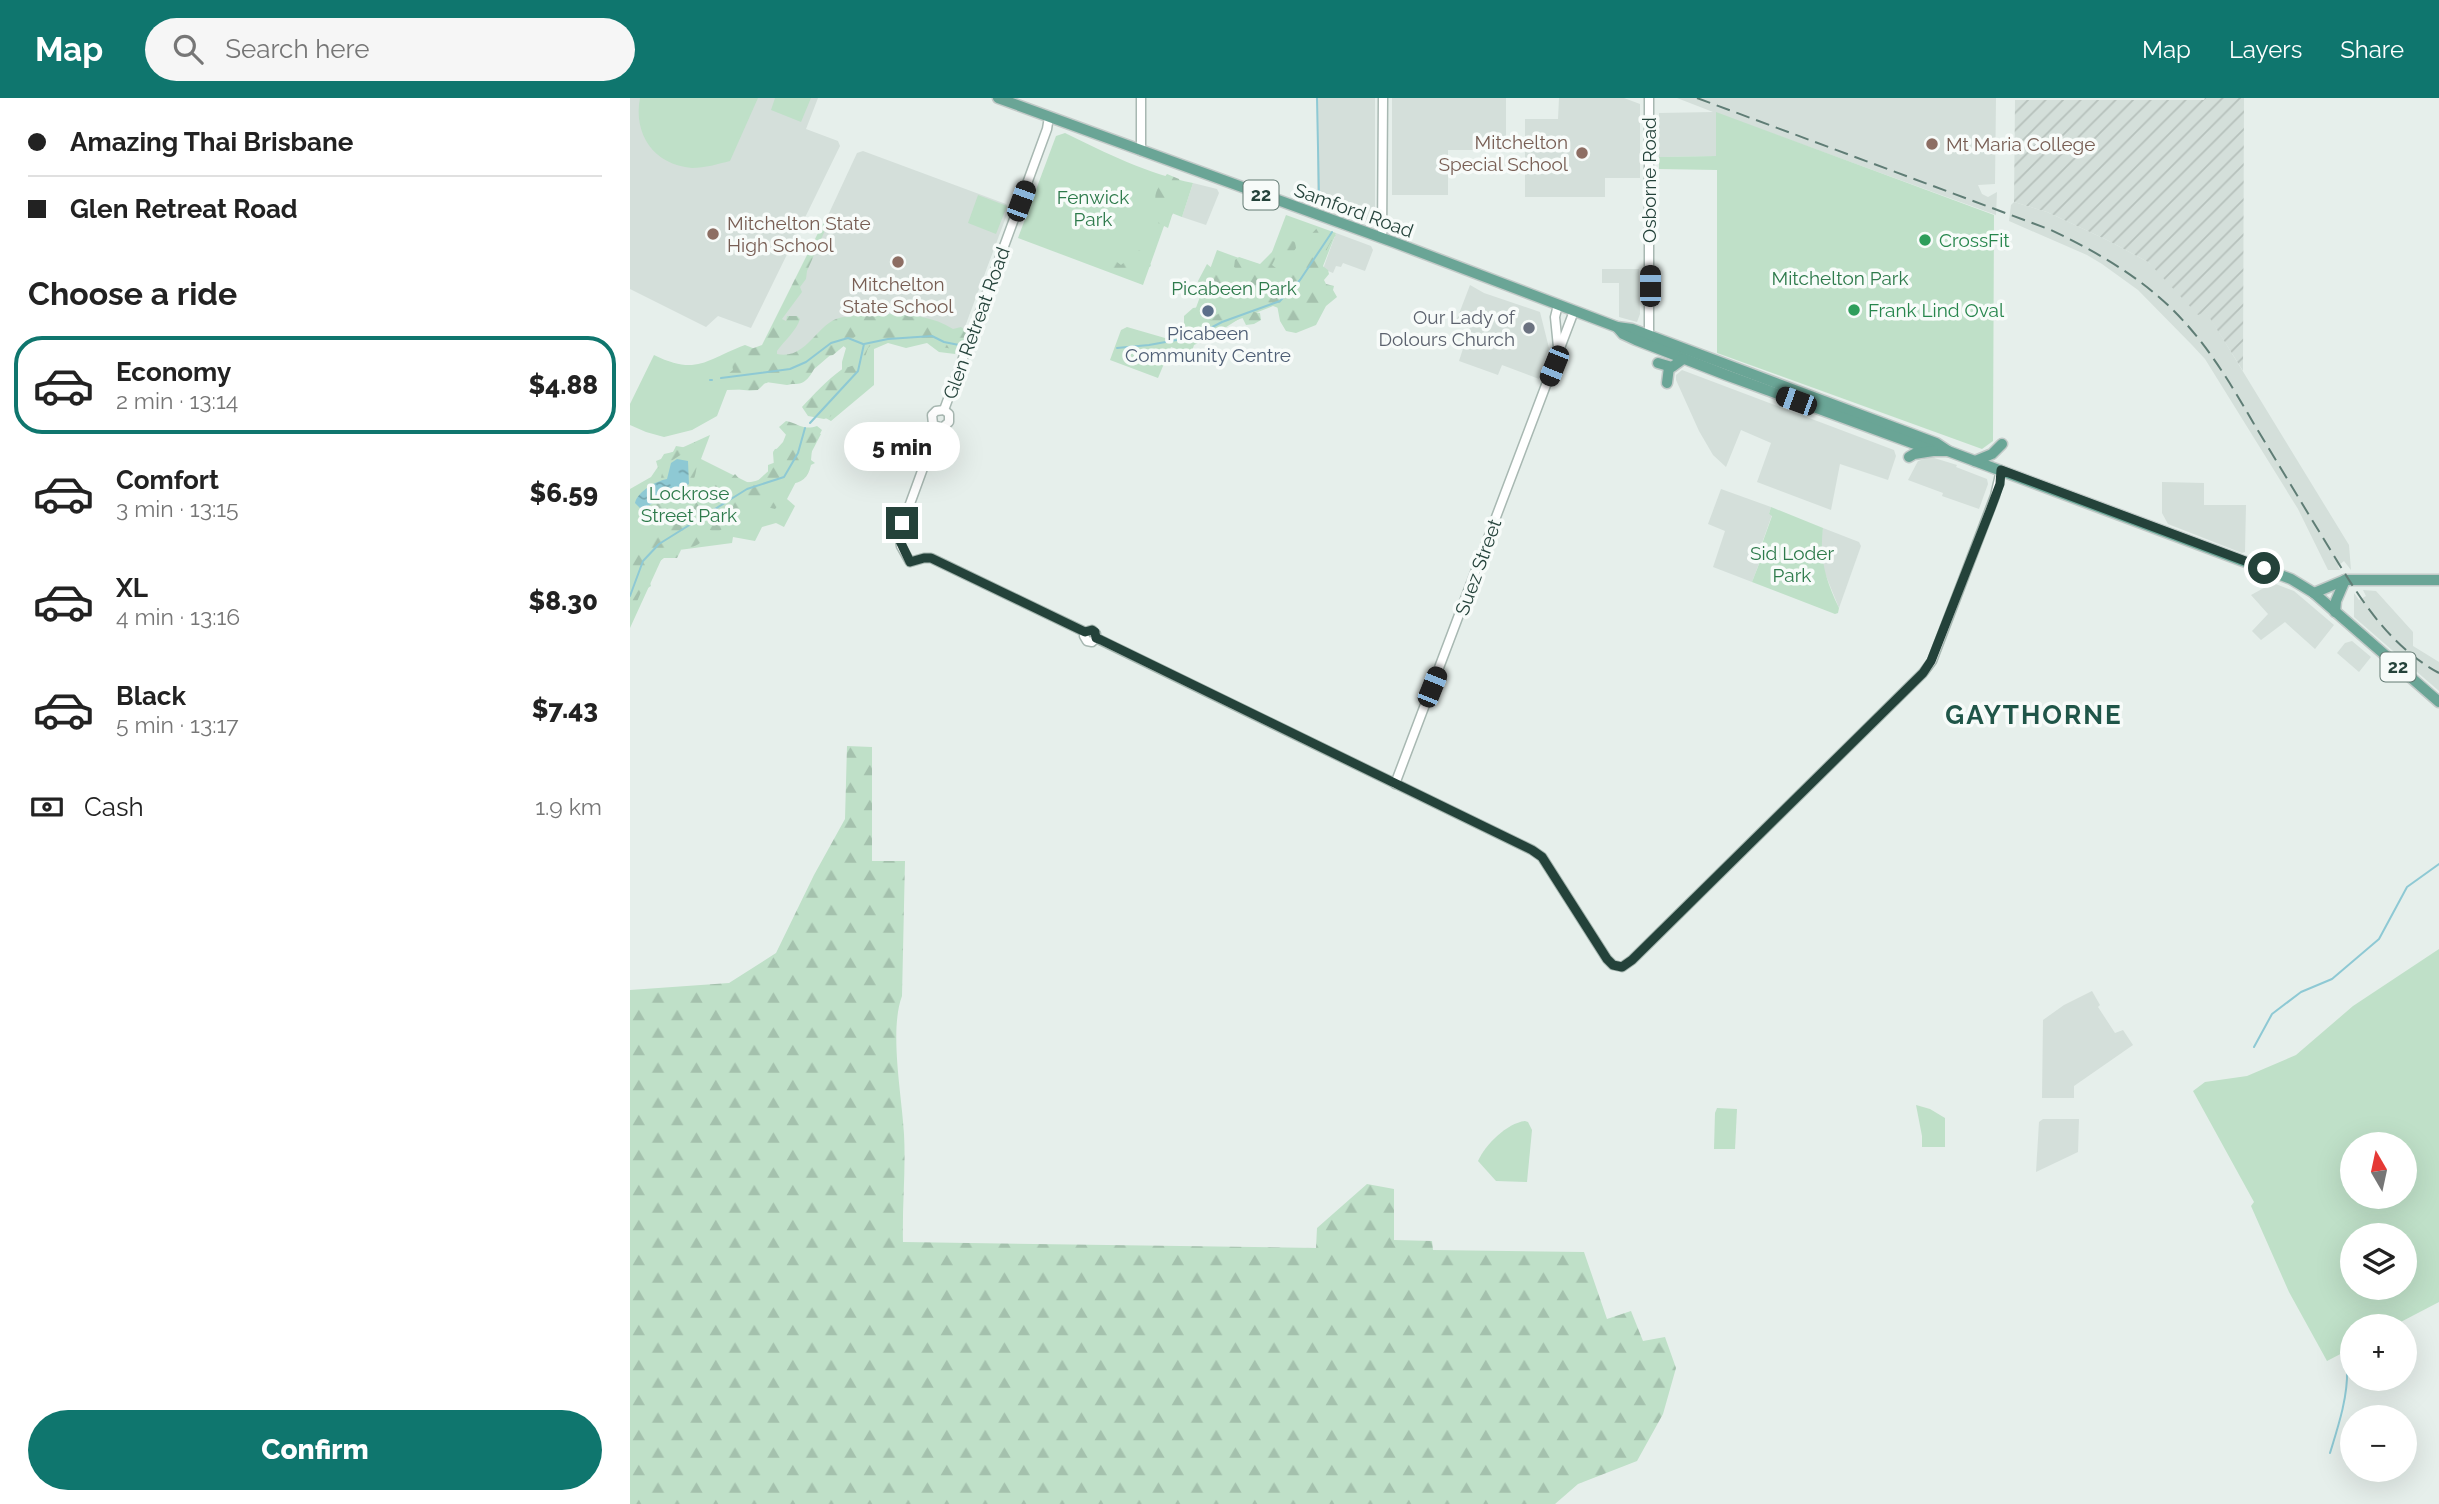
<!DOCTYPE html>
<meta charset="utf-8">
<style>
body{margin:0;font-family:Raleway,sans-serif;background:#f6f6f6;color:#222;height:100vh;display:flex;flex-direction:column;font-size:26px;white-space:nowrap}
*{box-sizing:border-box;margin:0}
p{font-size:23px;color:#767676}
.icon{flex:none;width:38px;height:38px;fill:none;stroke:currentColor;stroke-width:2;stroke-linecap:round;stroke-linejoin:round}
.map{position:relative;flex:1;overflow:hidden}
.side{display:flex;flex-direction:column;background:#fff;width:630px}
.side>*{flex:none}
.banner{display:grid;align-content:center;height:154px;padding:0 28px;background:#fff}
.needle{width:46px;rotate:351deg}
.tools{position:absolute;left:1710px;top:1034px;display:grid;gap:14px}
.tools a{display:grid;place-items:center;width:77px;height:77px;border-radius:50%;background:#fff;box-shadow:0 7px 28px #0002;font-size:35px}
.end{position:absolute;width:32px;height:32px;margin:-16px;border:9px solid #24423a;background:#fff;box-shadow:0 0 0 4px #fff}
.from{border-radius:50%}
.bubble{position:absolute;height:49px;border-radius:24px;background:#fff;box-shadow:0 7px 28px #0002;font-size:23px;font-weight:800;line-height:49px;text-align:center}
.car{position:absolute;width:21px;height:42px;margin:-21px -10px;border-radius:9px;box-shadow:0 0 5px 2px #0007;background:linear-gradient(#222 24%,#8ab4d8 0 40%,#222 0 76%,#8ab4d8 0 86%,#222 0)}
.banner b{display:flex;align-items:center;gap:24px;height:66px;font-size:26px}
.banner b+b{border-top:2px solid #e0e0e0}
.banner i{width:18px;height:18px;background:#222}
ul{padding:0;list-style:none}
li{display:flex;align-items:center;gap:21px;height:98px;margin:0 14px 10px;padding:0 14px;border:4px solid transparent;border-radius:28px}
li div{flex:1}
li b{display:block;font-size:26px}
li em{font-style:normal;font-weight:800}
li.selected{border-color:#0f766e}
li>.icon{width:63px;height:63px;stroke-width:1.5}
h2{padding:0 28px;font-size:32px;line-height:84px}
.pay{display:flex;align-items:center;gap:18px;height:77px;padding:0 28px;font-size:26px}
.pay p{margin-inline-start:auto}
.cta{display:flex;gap:14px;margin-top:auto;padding:14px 28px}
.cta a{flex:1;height:80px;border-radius:42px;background:#0f766e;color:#fff;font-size:28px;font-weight:800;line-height:80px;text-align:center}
header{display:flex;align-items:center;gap:42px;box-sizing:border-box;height:98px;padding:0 35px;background:#0f766e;color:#fff}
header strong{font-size:33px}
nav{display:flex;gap:38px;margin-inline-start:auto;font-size:24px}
.search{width:490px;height:63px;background:#f6f6f6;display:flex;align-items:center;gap:18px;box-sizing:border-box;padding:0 24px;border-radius:38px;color:#767676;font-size:26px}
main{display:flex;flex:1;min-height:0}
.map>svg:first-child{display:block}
</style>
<header>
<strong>Map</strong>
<div class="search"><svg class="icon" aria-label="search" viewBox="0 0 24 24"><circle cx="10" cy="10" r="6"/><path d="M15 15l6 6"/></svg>Search here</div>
<nav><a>Map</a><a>Layers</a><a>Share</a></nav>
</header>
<main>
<section class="side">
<div class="banner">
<b><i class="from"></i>Amazing Thai Brisbane</b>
<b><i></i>Glen Retreat Road</b>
</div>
<h2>Choose a ride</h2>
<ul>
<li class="selected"><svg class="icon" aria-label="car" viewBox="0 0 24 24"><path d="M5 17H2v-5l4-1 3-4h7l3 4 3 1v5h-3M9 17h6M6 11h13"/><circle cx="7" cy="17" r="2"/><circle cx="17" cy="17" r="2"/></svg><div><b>Economy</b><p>2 min · 13:14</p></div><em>$4.88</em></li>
<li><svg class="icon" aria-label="car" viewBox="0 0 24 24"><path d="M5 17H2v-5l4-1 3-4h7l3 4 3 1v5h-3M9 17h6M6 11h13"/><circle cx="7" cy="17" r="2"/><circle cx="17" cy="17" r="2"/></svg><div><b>Comfort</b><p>3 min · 13:15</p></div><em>$6.59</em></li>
<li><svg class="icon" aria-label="car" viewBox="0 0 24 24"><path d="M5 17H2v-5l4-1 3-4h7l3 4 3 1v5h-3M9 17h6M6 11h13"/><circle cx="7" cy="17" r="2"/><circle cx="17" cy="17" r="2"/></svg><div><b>XL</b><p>4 min · 13:16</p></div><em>$8.30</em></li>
<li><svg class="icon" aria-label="car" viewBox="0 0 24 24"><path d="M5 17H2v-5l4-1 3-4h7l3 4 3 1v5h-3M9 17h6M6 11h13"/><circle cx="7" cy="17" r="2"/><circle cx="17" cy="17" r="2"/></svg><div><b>Black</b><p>5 min · 13:17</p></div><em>$7.43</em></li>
</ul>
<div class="pay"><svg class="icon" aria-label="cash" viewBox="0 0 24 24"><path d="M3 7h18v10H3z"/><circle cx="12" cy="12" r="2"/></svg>Cash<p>1.9 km</p></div>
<div class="cta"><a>Confirm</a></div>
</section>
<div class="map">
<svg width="1809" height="1406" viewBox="0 0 1809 1406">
<defs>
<pattern id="industrial-furrows" width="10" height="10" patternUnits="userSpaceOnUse" patternTransform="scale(1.75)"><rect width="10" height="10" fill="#d4dfda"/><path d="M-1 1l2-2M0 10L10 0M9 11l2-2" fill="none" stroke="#b6c1bc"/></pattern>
<pattern id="forest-firs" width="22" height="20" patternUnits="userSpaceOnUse" patternTransform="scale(1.75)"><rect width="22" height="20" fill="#bfe0c8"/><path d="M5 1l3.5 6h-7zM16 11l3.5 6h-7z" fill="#a4c1ad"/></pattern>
<pattern id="water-ripples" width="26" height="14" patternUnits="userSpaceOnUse" patternTransform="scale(1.75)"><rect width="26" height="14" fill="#8ec9d4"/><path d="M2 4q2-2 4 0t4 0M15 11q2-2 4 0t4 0" fill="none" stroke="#74a5ad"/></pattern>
</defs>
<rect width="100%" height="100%" fill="#e6efeb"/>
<!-- built -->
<g fill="#d4dfda">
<polygon points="0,0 188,0 176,31 208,43 210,48 121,230 88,218 76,229 0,191"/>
<polygon points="687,0 745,0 745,121 742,124 734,124 687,108"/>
<polygon points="762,0 876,0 876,52 818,52 818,97 762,97"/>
<polygon points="929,0 994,0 1010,6 1010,80 975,80 975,99 895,99 895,21 928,21"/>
<polygon points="1047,0 1366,0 1365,86 1348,87 1352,96 1358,99 1367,94 1366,117 1086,15 1086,58 1029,59 1029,15 1083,14"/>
<polygon points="233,53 376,106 379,111 333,234 256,217 158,264 135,253 227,55"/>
<polygon points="563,85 587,91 589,95 576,127 552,119"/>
<polygon points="1384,104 1417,114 1477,142 1518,164 1576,213 1719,447 1721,472 1714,463 1708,468 1710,472 1698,472 1668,411 1575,261 1562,247 1508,192 1472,166 1457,157 1379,123 1381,107"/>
<polygon points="706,135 741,148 743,152 735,173 713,165 711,169 706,168 703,175 693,171"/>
<polygon points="972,171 1009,171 1010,216 1007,224 989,219 989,185 972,185"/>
<polygon points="840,187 854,195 910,214 919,250 909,281 872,267 868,277 829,263 841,226 827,221"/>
<polygon points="1052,272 1264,352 1266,358 1258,382 1210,366 1201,412 1127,384 1141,345 1111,332 1096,369 1083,357 1069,333 1046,282 1046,277"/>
<polygon points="1301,359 1327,367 1326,369 1357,381 1358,386 1349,411 1312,398 1313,395 1278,382 1288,363"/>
<polygon points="1532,384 1574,385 1574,407 1616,407 1615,454 1612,455 1538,426 1532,415"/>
<polygon points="1091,391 1141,409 1139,416 1142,417 1132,445 1136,447 1122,484 1083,469 1095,433 1078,426"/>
<polygon points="1193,430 1229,444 1231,448 1209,510 1192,468 1190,448"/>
<polygon points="1643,485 1664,493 1704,527 1685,551 1655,524 1631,542 1622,533 1638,516 1621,497"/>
<polygon points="1733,492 1746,493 1783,534 1783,548 1809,564 1809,593 1724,519 1724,495 1729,502 1736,498"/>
<polygon points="1722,543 1741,559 1729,574 1707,555 1715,545"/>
<polygon points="1462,893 1470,907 1468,909 1485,935 1493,932 1503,947 1444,988 1444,1000 1412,1000 1413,922 1434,907"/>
<polygon points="1413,1021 1449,1021 1448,1054 1406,1074 1409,1024"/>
</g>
<!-- industrial -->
<polygon fill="url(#industrial-furrows)" points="1575,0 1614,0 1613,273 1576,214 1568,217 1518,164 1477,142 1417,114 1384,104 1385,2 1574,2"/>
<!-- green -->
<g fill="#bfe0c8" fill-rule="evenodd">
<path d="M10,0H128L100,63C88,66 75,70 62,70C24,67 3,36 10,0Z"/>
<polygon points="145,0 181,0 171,24 141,12"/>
<polygon points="1086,14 1364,117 1363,343 1352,351 1087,255 1087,72 1029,71 1029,59 1086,58"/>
<path d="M435,35C476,55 518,76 563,85L552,119L539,114L513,187L388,140L426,38Z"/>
<polygon points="348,97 377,108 366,136 338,125"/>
<polygon points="656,117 706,135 673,219 643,208 574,235 573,237 579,240 564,247 561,256 541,249 528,280 480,262 491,232 497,229 535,240 559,229 587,152 636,170"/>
<path d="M218,223L333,234L325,256L309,254L297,245L276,250L258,245L244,251V287L201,323L192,318L212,273V264L216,250L212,247L168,285L157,287L136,284L129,291L97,292L87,318L62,332L34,339L16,334L0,327V306L24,257C67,278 75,262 115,247L158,264Z"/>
<polygon points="159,329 179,331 191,336 157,401 165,408 154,429 146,425 132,429 125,443 103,439 102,445 49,452 32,460 0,530 0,462 11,446 0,446 0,391 21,379 36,357 80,337 71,361 123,387 144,368 143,355 153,344"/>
<path d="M1141,409L1193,430C1189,461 1196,483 1209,510L1208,515L1205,516L1122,484L1136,448L1132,446L1142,418L1139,416Z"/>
<path d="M1809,851V1204L1763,1228H1722V1250L1697,1263L1659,1194L1621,1108L1624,1104L1563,993L1575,984L1617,978L1666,957L1723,908ZM1722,1046H1774V1099H1722ZM1722,1138H1774V1190H1722Z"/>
<polygon points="1286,1007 1300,1011 1315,1020 1315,1049 1292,1049 1292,1038"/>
<polygon points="1087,1010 1107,1011 1105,1051 1084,1051 1085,1015"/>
<path d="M895,1023L898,1024L902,1032L897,1084L866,1083L848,1063C855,1047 877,1025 895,1023Z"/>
</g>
<!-- forest -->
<g fill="url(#forest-firs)">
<path d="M537,76L549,81L550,85L542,98L545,108L538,130L528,125C531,112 529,114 526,103C523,95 532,82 537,76Z"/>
<path d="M196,119L198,121L197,128L177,173L176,181L170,189L172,194L152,221L156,223L157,218H167L170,221C167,232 154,243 147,253V256C181,263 189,214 221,219L223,216C234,219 246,216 257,216C279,216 305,219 323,231L331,229L339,235L334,244L322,251L308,248L296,242L278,244L253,243L241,247L238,250L234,262L241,268L242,273L234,288L210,307L200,319L194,321L178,318L172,309C184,296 197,282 211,272C217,268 221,270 226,265L223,259L228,252V247L238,238L227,237L203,257L189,260C176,292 169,288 140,282L137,285L131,286L128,292C115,293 107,293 98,283V276L103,272L101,260L118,249L121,251L132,247Z"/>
<path d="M687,130L706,137C699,144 695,157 690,166L698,172L699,176L694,182L696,186L704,188L703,192L707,199L696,208L686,227L666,235L656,233L650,223L647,207C639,202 632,204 625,210L624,214L630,215L631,222L624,226L616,227L612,219L590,233C577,228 567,238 554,228V218L563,210L570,209L574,212L572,220L582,222C591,210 609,205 624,202V192L618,179L620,170L610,173L604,169L605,162L609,159L630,166L651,145V135L656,134L659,142L665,144L666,150L658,162L645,161L642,167L654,176L665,160L675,151L676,142Z"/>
<polygon points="509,152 516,156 516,161 521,167 520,169 508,170 497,179 479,173 481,166 487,164 491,167"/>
<polygon points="577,166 583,171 590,168 595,177 610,182 610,187 599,193 580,188 574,191 570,189 568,183"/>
<path d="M156,323C168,325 173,333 187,328L192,332L182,351L181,362L185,365L181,367C178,380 172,385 159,386L151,396L153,402L145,411L137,409L118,417L111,410L101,412L92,418L94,429C86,438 81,433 72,426V422L77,419L82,420L84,415L89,412L94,413L103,402L102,398C86,399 67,408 65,425L49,437L59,442L69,438L68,430L73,431L76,435C73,443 69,448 60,449L57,445L48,448L51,452L47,460H34L21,470L19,481L21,488L11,494L0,520V442L11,434L12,441H24L36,429L35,418L25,413L27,394H35L37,399L33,400L32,405L36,404L42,408V413C55,413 65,406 75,398L68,387L72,383L80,387L85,372L88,371L98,384L105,376L112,384C121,385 131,383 138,376V367L146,364L143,354L145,351L154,350L158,339L149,329Z"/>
<path d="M65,344C69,367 69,395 39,398V395L52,392L60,369L63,368L60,362L52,356L41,363L38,372L40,380L35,383L31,380L33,371L28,370L26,363L31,361L34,356L43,354L46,348L58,350Z"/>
<path d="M217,648L242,649V763H275L272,898C259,933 272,998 274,1036C276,1072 272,1108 273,1144L686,1150L687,1130L737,1086L764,1091V1142L802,1143L803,1152L954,1154L977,1221L1001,1213L1013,1243L1035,1239L1046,1270L1033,1316L1007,1363L948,1386L925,1406H0V892L99,885L146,855L184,777L215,721Z"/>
</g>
<!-- water -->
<path fill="url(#water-ripples)" d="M47,361L58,363L59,386L46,395H28L24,404L12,412L5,405C8,393 26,383 37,381L41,365Z"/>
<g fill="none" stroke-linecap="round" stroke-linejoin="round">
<!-- stream -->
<g stroke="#8ec9d4" stroke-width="2">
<polyline points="687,0 689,99"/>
<polyline points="487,250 519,247 563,239 592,224 650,203 670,182 702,134"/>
<polyline points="91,280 160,271 176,264 201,245 218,240 233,246"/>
<polyline points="80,282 82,282"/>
<polyline points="180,325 228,273 234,246 258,241 302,238 314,244 334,248"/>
<polyline points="0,498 13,463 29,446 117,391 154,379 168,355 175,330"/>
<polyline points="1624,949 1642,916 1671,894 1702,881 1749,841 1777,789 1809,766"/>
<path d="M1700,1355C1708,1329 1718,1299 1717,1272"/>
</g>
<!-- minor casing -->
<g stroke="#a8b8b2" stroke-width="11">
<g id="minor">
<polyline points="511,53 511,0"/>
<polyline points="752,140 753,0"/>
<polyline points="928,207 925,219 928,249"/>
<polyline points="1019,241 1019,0"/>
<polyline points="314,312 417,31 419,19"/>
<polyline points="308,329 269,436 271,448 280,464 294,460 301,460 455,534 462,532 466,536 466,540 902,752 912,759 977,861 983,867 992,869 1002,862 1293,575 1302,563 1365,398 1371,372"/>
<polyline points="308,329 303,326 302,317 306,313 314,312"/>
<polyline points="308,329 313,329 319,324 319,316 314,312"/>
<polyline points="455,534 454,538 457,543 462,544 466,540"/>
<polyline points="765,686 944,213"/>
</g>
</g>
<!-- major casing -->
<g stroke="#c2cac8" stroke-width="13">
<g id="major">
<polyline points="368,0 766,145 987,229 1002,231 1306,345 1318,353 1661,481 1684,495 1809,604"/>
<polyline points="987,229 993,236 1006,242 1096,277 1304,353 1318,353"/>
<polyline points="1028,265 1042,269 1053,261"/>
<polyline points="1037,285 1039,269"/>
<polyline points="1279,359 1284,356 1303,353"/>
<polyline points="1345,363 1362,356 1372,346"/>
<polyline points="1684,495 1715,482 1809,482"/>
<polyline points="1705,514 1706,503 1715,482"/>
</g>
</g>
<!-- minor -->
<use href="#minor" stroke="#fff" stroke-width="8"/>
<!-- major -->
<use href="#major" stroke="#6aa596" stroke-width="10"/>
<!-- rail -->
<path stroke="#5f7d75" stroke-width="2" stroke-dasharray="14 7" stroke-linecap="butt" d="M1067,0L1421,132C1465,153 1509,178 1544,213C1577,246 1601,286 1624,326C1646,362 1668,399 1690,435C1723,488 1752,544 1809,575"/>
</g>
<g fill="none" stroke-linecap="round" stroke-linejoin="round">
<!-- route -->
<polyline stroke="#24423a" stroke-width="9" points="272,425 270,443 280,464 294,460 301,460 455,534 462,532 465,534 466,540 471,542 902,752 912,759 977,861 983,867 992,869 1002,862 1293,575 1301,563 1361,410 1370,386 1371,372 1634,470"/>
</g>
<!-- markers -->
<g fill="#8d6e63" stroke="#f7fbf9" stroke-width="2.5">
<circle cx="1302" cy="46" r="7"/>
<circle cx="952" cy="55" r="7"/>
<circle cx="83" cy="136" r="7"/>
<circle cx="268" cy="164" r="7"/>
</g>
<g fill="#2e9e5b" stroke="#f7fbf9" stroke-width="2.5">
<circle cx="1295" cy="142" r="7"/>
<circle cx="1224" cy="212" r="7"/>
</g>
<circle fill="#5c6f8a" stroke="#f7fbf9" stroke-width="2.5" cx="578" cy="213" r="7"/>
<circle fill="#6b7280" stroke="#f7fbf9" stroke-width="2.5" cx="899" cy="230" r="7"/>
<g text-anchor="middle" stroke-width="7" stroke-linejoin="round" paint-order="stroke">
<!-- shield labels -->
<g fill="#f7fbf9" stroke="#637a73" stroke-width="2">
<rect x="613.5" y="82.5" width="35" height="29" rx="5"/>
<rect x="1750.5" y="554.5" width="35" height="29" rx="5"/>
</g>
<g font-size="18" font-weight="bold" fill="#24423a">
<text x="631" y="103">22</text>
<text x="1768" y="575">22</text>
</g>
<!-- education labels -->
<g font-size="19" fill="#785e54" stroke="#f7fbf9" text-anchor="start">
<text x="938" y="51" text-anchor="end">Mitchelton<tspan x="938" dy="22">Special School</tspan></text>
<text x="1316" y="53">Mt Maria College</text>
<text x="97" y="132">Mitchelton State<tspan x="97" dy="22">High School</tspan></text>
<text x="268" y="193" text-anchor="middle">Mitchelton<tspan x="268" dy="22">State School</tspan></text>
</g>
<!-- street labels -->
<g font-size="19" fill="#24423a" stroke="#f7fbf9">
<text transform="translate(1019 82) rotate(-90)" y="7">Osborne Road</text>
<text transform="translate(724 112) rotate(20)" y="7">Samford Road</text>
<text transform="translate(346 225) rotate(-70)" y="7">Glen Retreat Road</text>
<text transform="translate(848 469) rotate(-70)" y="7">Suez Street</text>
</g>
<!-- park labels -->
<g font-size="19" fill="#2d7a4b" stroke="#f7fbf9">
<text x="463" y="106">Fenwick<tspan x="463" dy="22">Park</tspan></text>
<text x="1210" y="187">Mitchelton Park</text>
<text x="604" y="197">Picabeen Park</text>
<text x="59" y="402">Lockrose<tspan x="59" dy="22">Street Park</tspan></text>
<text x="1162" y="462">Sid Loder<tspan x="1162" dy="22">Park</tspan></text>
</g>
<!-- leisure labels -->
<g font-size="19" fill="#27864d" stroke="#f7fbf9" text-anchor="start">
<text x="1309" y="149">CrossFit</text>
<text x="1238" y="219">Frank Lind Oval</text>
</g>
<!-- worship labels -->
<g font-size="19" fill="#5b616d" stroke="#f7fbf9" text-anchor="end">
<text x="885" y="226">Our Lady of<tspan x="885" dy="22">Dolours Church</tspan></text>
</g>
<!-- service labels -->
<g font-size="19" fill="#4e5e75" stroke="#f7fbf9">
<text x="578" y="242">Picabeen<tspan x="578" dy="22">Community Centre</tspan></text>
</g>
<!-- district labels -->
<g font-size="26" font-weight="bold" letter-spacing="2" fill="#1f5548" stroke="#f7fbf9">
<text x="1404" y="626">GAYTHORNE</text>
</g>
</g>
</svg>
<div class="tools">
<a><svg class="needle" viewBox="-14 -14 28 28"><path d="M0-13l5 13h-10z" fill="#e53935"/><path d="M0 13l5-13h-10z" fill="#767676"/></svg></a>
<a><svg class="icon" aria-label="layers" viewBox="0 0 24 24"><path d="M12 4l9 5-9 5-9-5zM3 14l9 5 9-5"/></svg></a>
<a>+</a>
<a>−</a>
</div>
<i class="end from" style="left:1634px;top:470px"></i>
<i class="end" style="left:272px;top:425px"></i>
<div class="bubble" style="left:214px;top:324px;width:116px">5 min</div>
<i class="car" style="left:391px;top:103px;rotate:20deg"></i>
<i class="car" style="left:1020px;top:188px;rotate:0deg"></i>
<i class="car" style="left:924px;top:268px;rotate:202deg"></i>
<i class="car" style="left:1166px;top:303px;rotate:290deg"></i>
<i class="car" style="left:802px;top:589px;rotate:22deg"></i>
</div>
</main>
